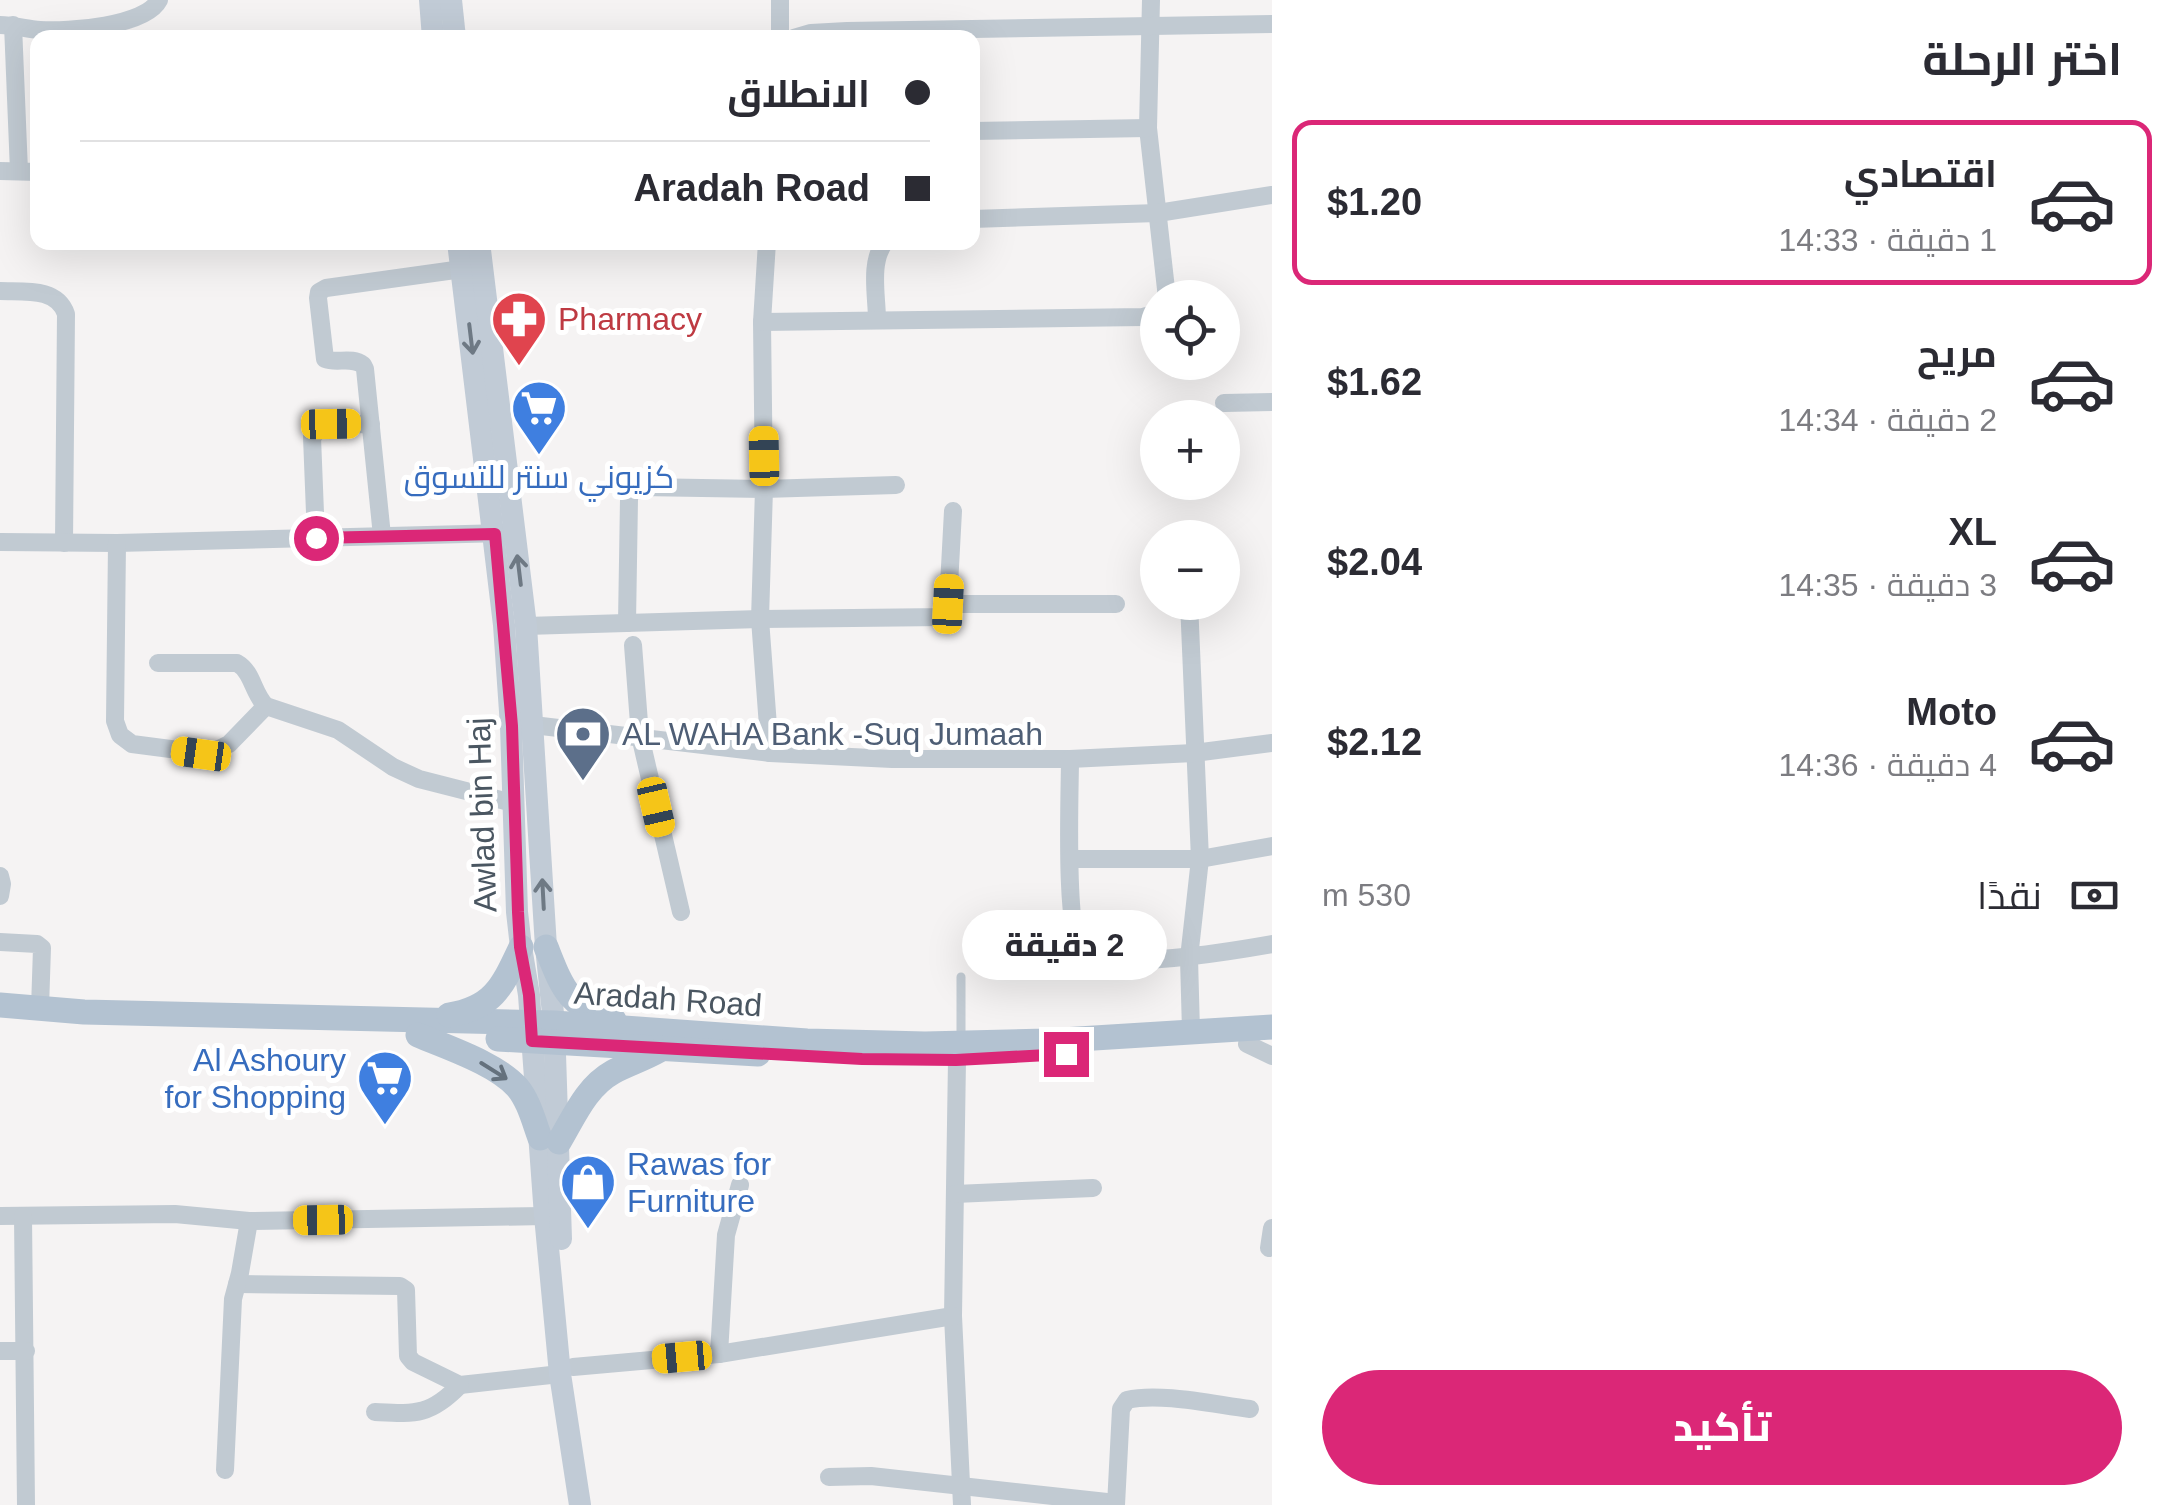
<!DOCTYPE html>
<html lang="ar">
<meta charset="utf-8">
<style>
body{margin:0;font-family:Helvetica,Cairo,sans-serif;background:#f7f7f7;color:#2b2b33;direction:rtl;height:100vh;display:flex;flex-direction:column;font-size:38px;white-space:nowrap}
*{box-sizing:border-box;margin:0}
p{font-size:32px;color:#7c7c81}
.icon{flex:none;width:55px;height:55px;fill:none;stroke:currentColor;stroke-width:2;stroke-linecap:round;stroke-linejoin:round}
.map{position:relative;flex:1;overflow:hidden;direction:ltr}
.drawer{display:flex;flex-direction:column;background:#fff;width:900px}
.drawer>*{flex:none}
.banner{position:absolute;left:30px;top:30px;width:950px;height:220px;border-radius:20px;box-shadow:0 10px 40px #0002;direction:rtl;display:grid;align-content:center;height:220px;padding:0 50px;background:#fff}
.buttons{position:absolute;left:1140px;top:280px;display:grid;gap:20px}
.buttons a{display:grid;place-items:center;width:100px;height:100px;border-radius:50%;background:#fff;box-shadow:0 10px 40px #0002;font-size:50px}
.end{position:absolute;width:45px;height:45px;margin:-22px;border:12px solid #db2777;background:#fff;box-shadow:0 0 0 5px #fff}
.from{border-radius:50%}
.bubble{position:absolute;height:70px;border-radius:35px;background:#fff;box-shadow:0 10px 40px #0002;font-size:32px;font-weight:800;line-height:70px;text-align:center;direction:rtl}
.car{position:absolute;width:30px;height:60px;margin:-30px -15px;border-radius:12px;box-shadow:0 0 8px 2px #0007;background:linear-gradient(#f5c518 24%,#345 0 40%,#f5c518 0 76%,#345 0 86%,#f5c518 0)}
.banner b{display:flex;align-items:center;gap:35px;height:95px;font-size:38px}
.banner b+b{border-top:2px solid #e1e1e2}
.banner i{width:25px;height:25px;background:#2b2b33}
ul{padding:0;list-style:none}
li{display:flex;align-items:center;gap:30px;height:165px;margin:0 20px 15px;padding:0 30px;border:5px solid transparent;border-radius:20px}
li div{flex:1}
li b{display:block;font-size:38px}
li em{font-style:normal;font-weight:800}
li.on{border-color:#db2777}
li>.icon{width:90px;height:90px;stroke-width:1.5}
h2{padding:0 50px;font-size:45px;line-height:120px}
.pay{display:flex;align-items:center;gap:25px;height:110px;padding:0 50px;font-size:38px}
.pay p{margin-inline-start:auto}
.button{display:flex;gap:20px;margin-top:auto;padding:20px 50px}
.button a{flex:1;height:115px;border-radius:60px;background:#db2777;color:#fff;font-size:40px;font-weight:800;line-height:115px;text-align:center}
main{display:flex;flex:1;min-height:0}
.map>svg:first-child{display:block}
</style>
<main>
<section class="drawer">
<h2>اختر الرحلة</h2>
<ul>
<li class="on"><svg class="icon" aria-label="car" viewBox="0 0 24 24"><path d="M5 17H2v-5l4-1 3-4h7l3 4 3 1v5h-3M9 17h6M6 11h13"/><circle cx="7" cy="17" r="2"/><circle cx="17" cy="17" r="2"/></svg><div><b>اقتصادي</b><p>1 دقيقة · 14:33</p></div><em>$1.20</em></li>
<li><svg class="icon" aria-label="car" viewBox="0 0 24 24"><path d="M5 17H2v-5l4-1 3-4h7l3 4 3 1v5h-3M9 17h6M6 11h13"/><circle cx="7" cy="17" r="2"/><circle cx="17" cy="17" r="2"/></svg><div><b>مريح</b><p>2 دقيقة · 14:34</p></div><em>$1.62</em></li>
<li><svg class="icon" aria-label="car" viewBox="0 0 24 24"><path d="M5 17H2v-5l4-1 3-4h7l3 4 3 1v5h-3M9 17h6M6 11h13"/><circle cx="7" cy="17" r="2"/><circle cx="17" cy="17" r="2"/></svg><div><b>XL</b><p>3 دقيقة · 14:35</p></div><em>$2.04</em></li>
<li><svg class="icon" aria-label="car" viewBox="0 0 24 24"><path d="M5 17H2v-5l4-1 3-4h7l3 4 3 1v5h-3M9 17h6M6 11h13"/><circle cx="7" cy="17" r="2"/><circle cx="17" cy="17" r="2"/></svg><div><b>Moto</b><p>4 دقيقة · 14:36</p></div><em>$2.12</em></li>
</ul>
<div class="pay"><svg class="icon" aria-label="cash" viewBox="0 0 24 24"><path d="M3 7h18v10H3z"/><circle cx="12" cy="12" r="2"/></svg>نقدًا<p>530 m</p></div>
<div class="button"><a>تأكيد</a></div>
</section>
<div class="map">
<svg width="1272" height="1505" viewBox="0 0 1272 1505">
<rect width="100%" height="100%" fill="#f5f3f3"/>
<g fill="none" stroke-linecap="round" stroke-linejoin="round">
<!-- service -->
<polyline stroke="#c1cad2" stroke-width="9" points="961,977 961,1041"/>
<!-- minor -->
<g stroke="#c1cad2" stroke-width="18">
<polyline points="780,0 780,38"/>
<polyline points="1151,0 1148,128 1167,298"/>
<path d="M0,25C14,25 26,29 40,30C68,32 146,26 159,0"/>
<polyline points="13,25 19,171"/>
<polyline points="794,38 811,33 847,31 1272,24"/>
<polyline points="972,131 1148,128"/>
<polyline points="0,171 38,172"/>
<polyline points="972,219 1158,213 1272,195"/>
<polyline points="767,242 762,322 764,489 760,619 770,753"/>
<path d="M0,291C24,292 57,287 66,314L64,543"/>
<path d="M877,320C877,296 869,262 885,242"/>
<polyline points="762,322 1143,317 1154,314 1158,310"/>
<polyline points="1224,403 1272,402"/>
<path d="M382,536L365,369L363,365C351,356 337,364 325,359L318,298L319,292L326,288L462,269"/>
<polyline points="316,538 312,437 324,425 371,424"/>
<polyline points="0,542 117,543 504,533"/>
<polyline points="117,543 115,721 120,735 132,744 209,754 229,744 266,706"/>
<polyline points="1189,602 1200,859 1189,958 1191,1031"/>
<polyline points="948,604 1116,604"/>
<polyline points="627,623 629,499 631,490 640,487 764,489 896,485"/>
<polyline points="526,626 760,619 944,617 947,615 948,604 953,511"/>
<polyline points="633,645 640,736 681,912"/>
<path d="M158,663H237C253,672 253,694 266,706L338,730L393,767L419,779L513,803"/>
<polyline points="533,725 770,753 892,759 1070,759 1194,753 1272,743"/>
<path d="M1070,759C1070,790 1064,934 1082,951C1106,973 1238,950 1272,944"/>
<polyline points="1070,859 1200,859 1272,846"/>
<polyline points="0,876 2,884 0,896"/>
<polyline points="0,942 37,944 42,948 40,1008"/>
<polyline points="1247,1044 1272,1056"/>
<polyline points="957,1060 953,1316 962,1505"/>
<polyline points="955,1194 1093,1188"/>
<polyline points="0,1216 175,1214 249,1221 545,1216"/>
<polyline points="23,1216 26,1505"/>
<polyline points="1269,1248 1272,1228"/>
<polyline points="237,1284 400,1286 406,1290 408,1356 413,1362 460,1385 560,1374"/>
<polyline points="0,1351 26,1351"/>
<polyline points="719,1354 726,1235 740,1185"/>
<polyline points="573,1367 719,1354 953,1316"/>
<path d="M375,1412C415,1414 430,1416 460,1385"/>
<polyline points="225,1470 233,1299 240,1273 249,1221"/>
<polyline points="829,1477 871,1476 1116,1503"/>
<path d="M1116,1505L1121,1409L1127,1400C1160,1392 1216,1405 1250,1409"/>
</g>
<!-- secondary -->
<g stroke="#c1cbd6" stroke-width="22">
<polyline points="430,0 433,38"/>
<polyline points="451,0 455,38"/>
<polyline points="458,242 504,625 511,726 517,912 521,947 529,995 545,1216 560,1374 580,1505"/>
<polyline points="479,242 526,626 546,947 554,1023 561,1239"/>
</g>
<!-- primary -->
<g stroke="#b3c2d1" stroke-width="25">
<path d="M546,947C562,987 568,1008 614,1020"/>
<polyline points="0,1005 84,1012 554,1023 807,1041 925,1044 1046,1041 1272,1027"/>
<path d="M449,1015C494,1008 503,985 521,947"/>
<path d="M418,1035C448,1048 495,1063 517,1087C529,1101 534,1122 540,1138"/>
<polyline points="498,1039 758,1054"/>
<path d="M559,1142C574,1117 586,1087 613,1072C628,1064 644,1059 658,1051"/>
</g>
</g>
<!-- one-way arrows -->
<defs><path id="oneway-shaft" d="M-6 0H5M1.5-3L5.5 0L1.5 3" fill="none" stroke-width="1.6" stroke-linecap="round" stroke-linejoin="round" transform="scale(2.5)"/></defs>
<g stroke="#6e7984">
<use href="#oneway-shaft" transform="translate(471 339) rotate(83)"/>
<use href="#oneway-shaft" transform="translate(519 570) rotate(-97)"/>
<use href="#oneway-shaft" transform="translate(543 894) rotate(-93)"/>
</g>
<use stroke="#64717d" href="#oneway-shaft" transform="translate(494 1071) rotate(32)"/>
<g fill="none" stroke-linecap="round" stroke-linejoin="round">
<!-- route -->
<polyline stroke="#db2777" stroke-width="12" points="316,538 495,534 512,726 518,912 520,947 529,995 532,1041 862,1059 956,1060 1066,1054"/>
</g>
<!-- icons -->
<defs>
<g id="pharmacy-pin" transform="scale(2.875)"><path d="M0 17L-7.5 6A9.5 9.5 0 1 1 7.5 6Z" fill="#e0444e" stroke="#fff"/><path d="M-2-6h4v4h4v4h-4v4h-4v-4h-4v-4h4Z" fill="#fff"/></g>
<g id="supermarket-pin" transform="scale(2.875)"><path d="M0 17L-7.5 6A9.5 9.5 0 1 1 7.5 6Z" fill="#3f7fe0" stroke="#fff"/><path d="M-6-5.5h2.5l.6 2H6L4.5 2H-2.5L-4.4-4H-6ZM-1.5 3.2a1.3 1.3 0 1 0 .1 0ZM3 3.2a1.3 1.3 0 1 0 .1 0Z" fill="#fff"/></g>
<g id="bank-pin" transform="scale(2.875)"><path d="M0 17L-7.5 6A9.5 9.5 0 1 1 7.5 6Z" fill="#5c6f8a" stroke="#fff"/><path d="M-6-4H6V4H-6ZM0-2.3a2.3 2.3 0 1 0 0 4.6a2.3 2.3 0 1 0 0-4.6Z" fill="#fff"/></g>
<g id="shop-pin" transform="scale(2.875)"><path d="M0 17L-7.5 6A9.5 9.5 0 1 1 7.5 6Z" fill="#3f7fe0" stroke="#fff"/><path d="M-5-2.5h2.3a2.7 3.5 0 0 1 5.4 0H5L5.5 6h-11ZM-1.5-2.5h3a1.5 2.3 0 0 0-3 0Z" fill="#fff"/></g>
</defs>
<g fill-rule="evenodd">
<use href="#pharmacy-pin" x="519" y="319"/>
<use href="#supermarket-pin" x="539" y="408"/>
<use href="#bank-pin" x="583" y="734"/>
<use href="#supermarket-pin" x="385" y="1078"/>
<use href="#shop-pin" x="588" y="1182"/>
</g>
<g text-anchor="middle" stroke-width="10" stroke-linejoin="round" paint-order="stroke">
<!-- health labels -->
<g font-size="32" fill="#be3a42" stroke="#fff" text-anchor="start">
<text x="558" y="330">Pharmacy</text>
</g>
<!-- shop labels -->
<g font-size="32" fill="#366cbe" stroke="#fff">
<text x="539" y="488">كزيوني سنتر للتسوق</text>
<text x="346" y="1071" text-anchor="end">Al Ashoury<tspan x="346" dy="37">for Shopping</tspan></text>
<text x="627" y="1175" text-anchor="start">Rawas for<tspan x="627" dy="37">Furniture</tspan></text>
</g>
<!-- service labels -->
<g font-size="32" fill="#4e5e75" stroke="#fff" text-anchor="start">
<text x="622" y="745">AL WAHA Bank -Suq Jumaah</text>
</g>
<!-- street labels -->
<g font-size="32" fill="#4a5661" stroke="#fff">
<text transform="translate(482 815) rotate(-92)" y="11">Awlad bin Haj</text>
<text transform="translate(668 999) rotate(4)" y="11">Aradah Road</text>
</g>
</g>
</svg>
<div class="buttons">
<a><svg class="icon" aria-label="locate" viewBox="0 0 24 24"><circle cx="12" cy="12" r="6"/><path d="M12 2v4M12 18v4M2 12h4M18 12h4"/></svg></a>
<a>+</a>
<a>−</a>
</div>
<i class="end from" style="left:316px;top:538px"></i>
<i class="end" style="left:1066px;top:1054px"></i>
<div class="bubble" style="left:962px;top:910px;width:205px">2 دقيقة</div>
<i class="car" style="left:331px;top:424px;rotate:89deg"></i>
<i class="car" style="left:764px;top:456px;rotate:359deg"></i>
<i class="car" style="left:948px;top:604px;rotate:3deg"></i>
<i class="car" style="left:201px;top:754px;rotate:278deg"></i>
<i class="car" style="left:656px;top:807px;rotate:167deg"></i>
<i class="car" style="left:323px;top:1220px;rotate:269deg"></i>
<i class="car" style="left:682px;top:1357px;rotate:265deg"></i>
<div class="banner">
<b><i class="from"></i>الانطلاق</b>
<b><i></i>Aradah Road</b>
</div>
</div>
</main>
